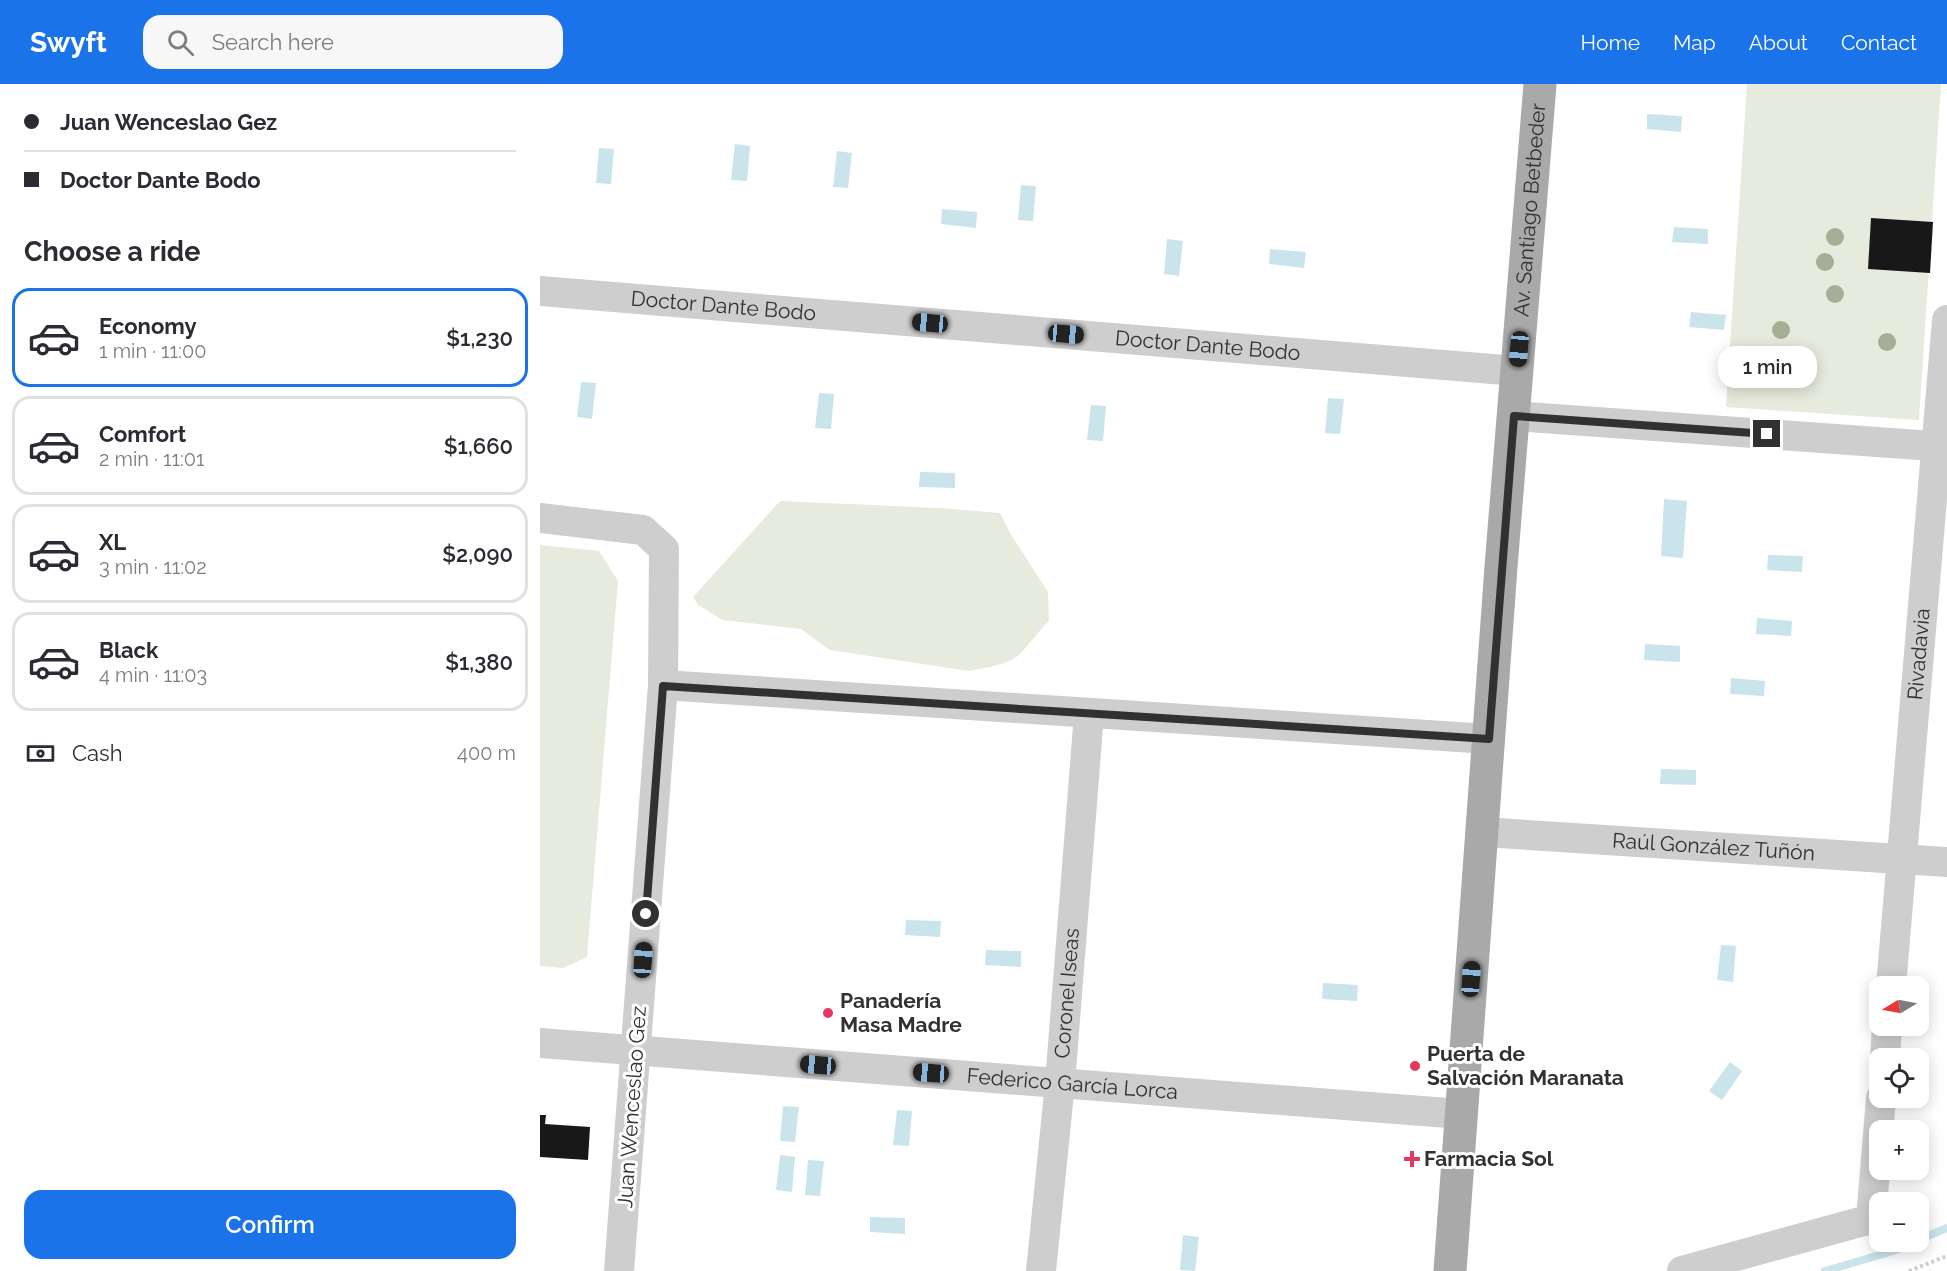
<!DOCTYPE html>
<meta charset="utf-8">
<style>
body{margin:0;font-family:Raleway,sans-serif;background:#f7f7f7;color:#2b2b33;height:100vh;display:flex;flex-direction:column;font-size:22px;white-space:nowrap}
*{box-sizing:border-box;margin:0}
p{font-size:20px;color:#7c7c81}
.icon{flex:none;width:33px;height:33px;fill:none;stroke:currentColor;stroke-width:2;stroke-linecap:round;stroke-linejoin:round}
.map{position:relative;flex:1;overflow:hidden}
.details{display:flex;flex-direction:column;background:#fff;width:540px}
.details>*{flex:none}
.hud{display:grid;align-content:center;height:132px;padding:0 24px;background:#fff}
.needle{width:39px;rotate:260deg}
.tools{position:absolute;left:1329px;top:892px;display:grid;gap:12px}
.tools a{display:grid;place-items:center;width:60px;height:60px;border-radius:12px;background:#fff;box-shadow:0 3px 15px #0003;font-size:30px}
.end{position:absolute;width:27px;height:27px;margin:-14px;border:8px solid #313131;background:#fff;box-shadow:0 0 0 3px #fff}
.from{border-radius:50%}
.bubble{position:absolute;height:42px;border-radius:18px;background:#fff;box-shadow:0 3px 15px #0003;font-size:20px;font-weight:600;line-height:42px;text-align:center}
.car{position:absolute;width:18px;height:36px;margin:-18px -9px;border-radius:8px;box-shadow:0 0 4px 2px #0007;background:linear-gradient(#222 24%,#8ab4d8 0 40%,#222 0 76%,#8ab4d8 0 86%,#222 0)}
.hud b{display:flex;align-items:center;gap:21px;height:57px;font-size:22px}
.hud b+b{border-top:2px solid #e1e1e2}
.hud i{width:15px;height:15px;background:#2b2b33}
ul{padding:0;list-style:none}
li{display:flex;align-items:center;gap:18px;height:99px;margin:0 12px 9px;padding:0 12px;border:3px solid #e1e1e2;border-radius:18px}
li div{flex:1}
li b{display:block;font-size:22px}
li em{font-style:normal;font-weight:600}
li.selected{border-color:#1a73e8}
li>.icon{width:54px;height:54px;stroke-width:1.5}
h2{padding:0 24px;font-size:27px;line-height:72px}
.pay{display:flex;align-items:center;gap:15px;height:66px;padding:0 24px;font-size:22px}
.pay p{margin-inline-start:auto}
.primary-button{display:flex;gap:12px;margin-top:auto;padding:12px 24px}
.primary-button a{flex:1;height:69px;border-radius:18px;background:#1a73e8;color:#fff;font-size:24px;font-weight:600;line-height:69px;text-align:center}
header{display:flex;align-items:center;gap:36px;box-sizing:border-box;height:84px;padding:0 30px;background:#1a73e8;color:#fff}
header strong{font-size:28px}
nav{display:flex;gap:33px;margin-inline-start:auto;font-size:21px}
.search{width:420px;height:54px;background:#f7f7f7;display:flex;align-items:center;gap:15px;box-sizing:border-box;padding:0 21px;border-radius:18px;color:#7c7c81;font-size:22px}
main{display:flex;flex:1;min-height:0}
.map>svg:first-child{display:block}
</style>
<header>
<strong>Swyft</strong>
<div class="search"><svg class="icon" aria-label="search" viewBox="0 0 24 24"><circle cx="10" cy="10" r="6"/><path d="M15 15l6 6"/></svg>Search here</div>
<nav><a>Home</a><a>Map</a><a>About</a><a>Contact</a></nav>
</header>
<main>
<section class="details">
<div class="hud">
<b><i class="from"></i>Juan Wenceslao Gez</b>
<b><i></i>Doctor Dante Bodo</b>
</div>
<h2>Choose a ride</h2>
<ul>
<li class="selected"><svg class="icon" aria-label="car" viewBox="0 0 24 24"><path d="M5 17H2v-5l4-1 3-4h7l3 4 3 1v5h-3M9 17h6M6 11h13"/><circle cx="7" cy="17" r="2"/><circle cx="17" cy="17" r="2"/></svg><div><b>Economy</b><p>1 min · 11:00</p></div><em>$1,230</em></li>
<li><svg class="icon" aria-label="car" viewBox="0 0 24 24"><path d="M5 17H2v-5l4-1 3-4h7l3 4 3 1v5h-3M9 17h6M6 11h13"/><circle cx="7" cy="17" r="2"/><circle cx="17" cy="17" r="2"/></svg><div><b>Comfort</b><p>2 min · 11:01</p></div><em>$1,660</em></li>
<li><svg class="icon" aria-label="car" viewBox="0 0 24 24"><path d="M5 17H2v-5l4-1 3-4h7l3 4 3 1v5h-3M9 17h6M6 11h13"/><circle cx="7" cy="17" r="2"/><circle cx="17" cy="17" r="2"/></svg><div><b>XL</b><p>3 min · 11:02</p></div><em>$2,090</em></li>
<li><svg class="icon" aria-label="car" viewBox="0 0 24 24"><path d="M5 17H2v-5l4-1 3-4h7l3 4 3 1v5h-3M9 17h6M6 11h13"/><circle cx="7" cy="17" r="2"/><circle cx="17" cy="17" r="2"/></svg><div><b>Black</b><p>4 min · 11:03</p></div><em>$1,380</em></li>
</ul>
<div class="pay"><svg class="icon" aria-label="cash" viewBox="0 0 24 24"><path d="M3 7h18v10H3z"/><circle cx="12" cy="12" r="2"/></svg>Cash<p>400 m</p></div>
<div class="primary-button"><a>Confirm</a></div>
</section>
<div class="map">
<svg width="1407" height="1187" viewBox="0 0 1407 1187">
<rect width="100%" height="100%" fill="#fff"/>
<!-- green -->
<g fill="#e7ebdd">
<polygon points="1207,0 1401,0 1379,336 1186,323"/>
<path d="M240,417L399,424L460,429L470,449L508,508L509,537C498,547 490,560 480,570C469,581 444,584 429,587L290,566L261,545L183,536L158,521L153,513Z"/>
<polygon points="0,461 59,467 78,497 47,873 23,884 0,882"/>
</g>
<!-- water -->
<g fill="#cae4eb">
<polygon points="1107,30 1142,32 1141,48 1107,45"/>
<polygon points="195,60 210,62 207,97 191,96"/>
<polygon points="59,64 74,65 71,100 56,99"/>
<polygon points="297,67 312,69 308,104 293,103"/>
<polygon points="481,101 496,102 493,137 478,136"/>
<polygon points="402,125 437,128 436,144 401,140"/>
<polygon points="1134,143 1168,145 1168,160 1132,158"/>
<polygon points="627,155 643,157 639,192 624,190"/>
<polygon points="730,165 766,168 764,184 729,180"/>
<polygon points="1151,228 1186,231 1184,246 1149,243"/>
<polygon points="41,298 56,299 52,335 37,333"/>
<polygon points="279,309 294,310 291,345 275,344"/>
<polygon points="788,314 804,315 800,350 785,349"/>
<polygon points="551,321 566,322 563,357 547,356"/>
<polygon points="380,388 415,389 415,404 379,403"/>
<polygon points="1124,415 1147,417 1143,474 1121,472"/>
<polygon points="1228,471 1263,472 1262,488 1227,486"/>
<polygon points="1217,534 1252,537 1251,552 1216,550"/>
<polygon points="1105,560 1140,562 1140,578 1104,576"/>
<polygon points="1191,594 1225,597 1224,612 1190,610"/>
<polygon points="1121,685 1156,686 1156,701 1120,700"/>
<polygon points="366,836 401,837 400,853 365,851"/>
<polygon points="1181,861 1196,862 1193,898 1177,896"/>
<polygon points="446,866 481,867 481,883 445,881"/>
<polygon points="783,899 818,901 817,917 782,915"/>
<polygon points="1190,978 1202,987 1182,1016 1169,1007"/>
<polygon points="243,1022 259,1023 255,1058 240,1057"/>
<polygon points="357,1026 372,1027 369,1062 353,1061"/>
<polygon points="240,1071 255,1073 252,1108 236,1106"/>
<polygon points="268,1076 284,1077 280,1112 265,1111"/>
<polygon points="330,1133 365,1134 365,1150 330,1148"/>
<polygon points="643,1151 659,1153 655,1187 640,1186"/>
</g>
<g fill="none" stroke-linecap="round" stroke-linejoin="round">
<!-- stream -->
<g stroke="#cae4eb" stroke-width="8">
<polyline points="1378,1156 1407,1144"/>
<polyline points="1285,1187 1353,1167 1374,1158"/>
</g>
</g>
<!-- building -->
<g fill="#181818">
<polygon points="1331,134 1393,138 1390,189 1328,185"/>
<polygon points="0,1031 6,1031 5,1040 50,1043 48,1076 0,1073"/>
</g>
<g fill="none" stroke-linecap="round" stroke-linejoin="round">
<!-- path -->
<polyline stroke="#cecece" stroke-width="4" stroke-dasharray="3 3" stroke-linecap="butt" points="1369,1187 1407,1172"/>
<!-- minor -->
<g stroke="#cecece" stroke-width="30">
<path id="s1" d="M0,207L977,287"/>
<polyline points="974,332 1407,363"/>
<polyline points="0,434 103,446 124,465 123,601 79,1187"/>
<polyline points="123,601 949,655"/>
<path id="s2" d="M942,748L1407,778"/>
<path id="s3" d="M1351,903L1407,236"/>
<path id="s4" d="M0,959L921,1030"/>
<polyline points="1345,975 1347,942"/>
<path id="s5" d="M501,1187L520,999L549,630"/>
<polyline points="1142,1187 1331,1135 1341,1014"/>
</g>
<!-- major -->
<path stroke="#a9a9a9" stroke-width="33" id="s6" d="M910,1187L961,483L1000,0"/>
</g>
<!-- trees -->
<g fill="#a5af95">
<circle cx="1295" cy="153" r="9"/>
<circle cx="1285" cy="178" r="9"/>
<circle cx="1295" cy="210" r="9"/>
<circle cx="1241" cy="246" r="9"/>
<circle cx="1347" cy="258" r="9"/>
</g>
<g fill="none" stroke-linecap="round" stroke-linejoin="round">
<!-- route -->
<polyline stroke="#313131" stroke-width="8" points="106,830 123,602 949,655 974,332 1227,350"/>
</g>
<!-- markers -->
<g fill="#e43860" stroke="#fff" stroke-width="2">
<circle cx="288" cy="929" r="6"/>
<circle cx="875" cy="982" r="6"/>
<path d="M869 1066h6v6h6v6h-6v6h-6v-6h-6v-6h6z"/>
</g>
<g text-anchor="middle" stroke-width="6" stroke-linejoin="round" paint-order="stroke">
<!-- street labels -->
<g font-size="21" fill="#313131" stroke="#fff">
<text dy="7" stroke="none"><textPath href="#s6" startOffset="1064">Av. Santiago Betbeder</textPath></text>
<text dy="7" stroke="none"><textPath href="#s1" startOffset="184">Doctor Dante Bodo</textPath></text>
<text dy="7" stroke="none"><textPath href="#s1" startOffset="670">Doctor Dante Bodo</textPath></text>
<text dy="7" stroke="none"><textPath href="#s3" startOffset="334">Rivadavia</textPath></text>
<text dy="7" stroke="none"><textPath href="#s2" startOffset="232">Raúl González Tuñón</textPath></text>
<text dy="7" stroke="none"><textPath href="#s5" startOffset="279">Coronel Iseas</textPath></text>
<text dy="7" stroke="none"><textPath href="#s4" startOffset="534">Federico García Lorca</textPath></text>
<text transform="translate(92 1023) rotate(-86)" y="7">Juan Wenceslao Gez</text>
</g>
<!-- poi labels -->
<g font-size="21" font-weight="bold" fill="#313131" stroke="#fff" text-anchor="start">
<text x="300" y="924">Panadería<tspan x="300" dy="24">Masa Madre</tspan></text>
<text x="887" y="977">Puerta de<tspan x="887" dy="24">Salvación Maranata</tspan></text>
<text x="884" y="1082">Farmacia Sol</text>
</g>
</g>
</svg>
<div class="tools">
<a><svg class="needle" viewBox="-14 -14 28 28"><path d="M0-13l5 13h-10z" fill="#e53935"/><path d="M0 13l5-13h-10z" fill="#7c7c81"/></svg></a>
<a><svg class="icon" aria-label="locate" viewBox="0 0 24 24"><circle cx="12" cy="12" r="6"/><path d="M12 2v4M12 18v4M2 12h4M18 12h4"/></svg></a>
<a>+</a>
<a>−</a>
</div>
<i class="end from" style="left:106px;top:830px"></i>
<i class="end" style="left:1227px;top:350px"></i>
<div class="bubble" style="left:1178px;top:262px;width:99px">1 min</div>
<i class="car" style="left:390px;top:239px;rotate:275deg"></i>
<i class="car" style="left:526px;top:250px;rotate:95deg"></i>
<i class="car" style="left:979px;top:265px;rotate:185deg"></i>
<i class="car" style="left:103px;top:876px;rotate:4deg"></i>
<i class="car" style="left:931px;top:895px;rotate:4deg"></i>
<i class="car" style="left:278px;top:981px;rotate:275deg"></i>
<i class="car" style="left:391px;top:989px;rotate:274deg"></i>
</div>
</main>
